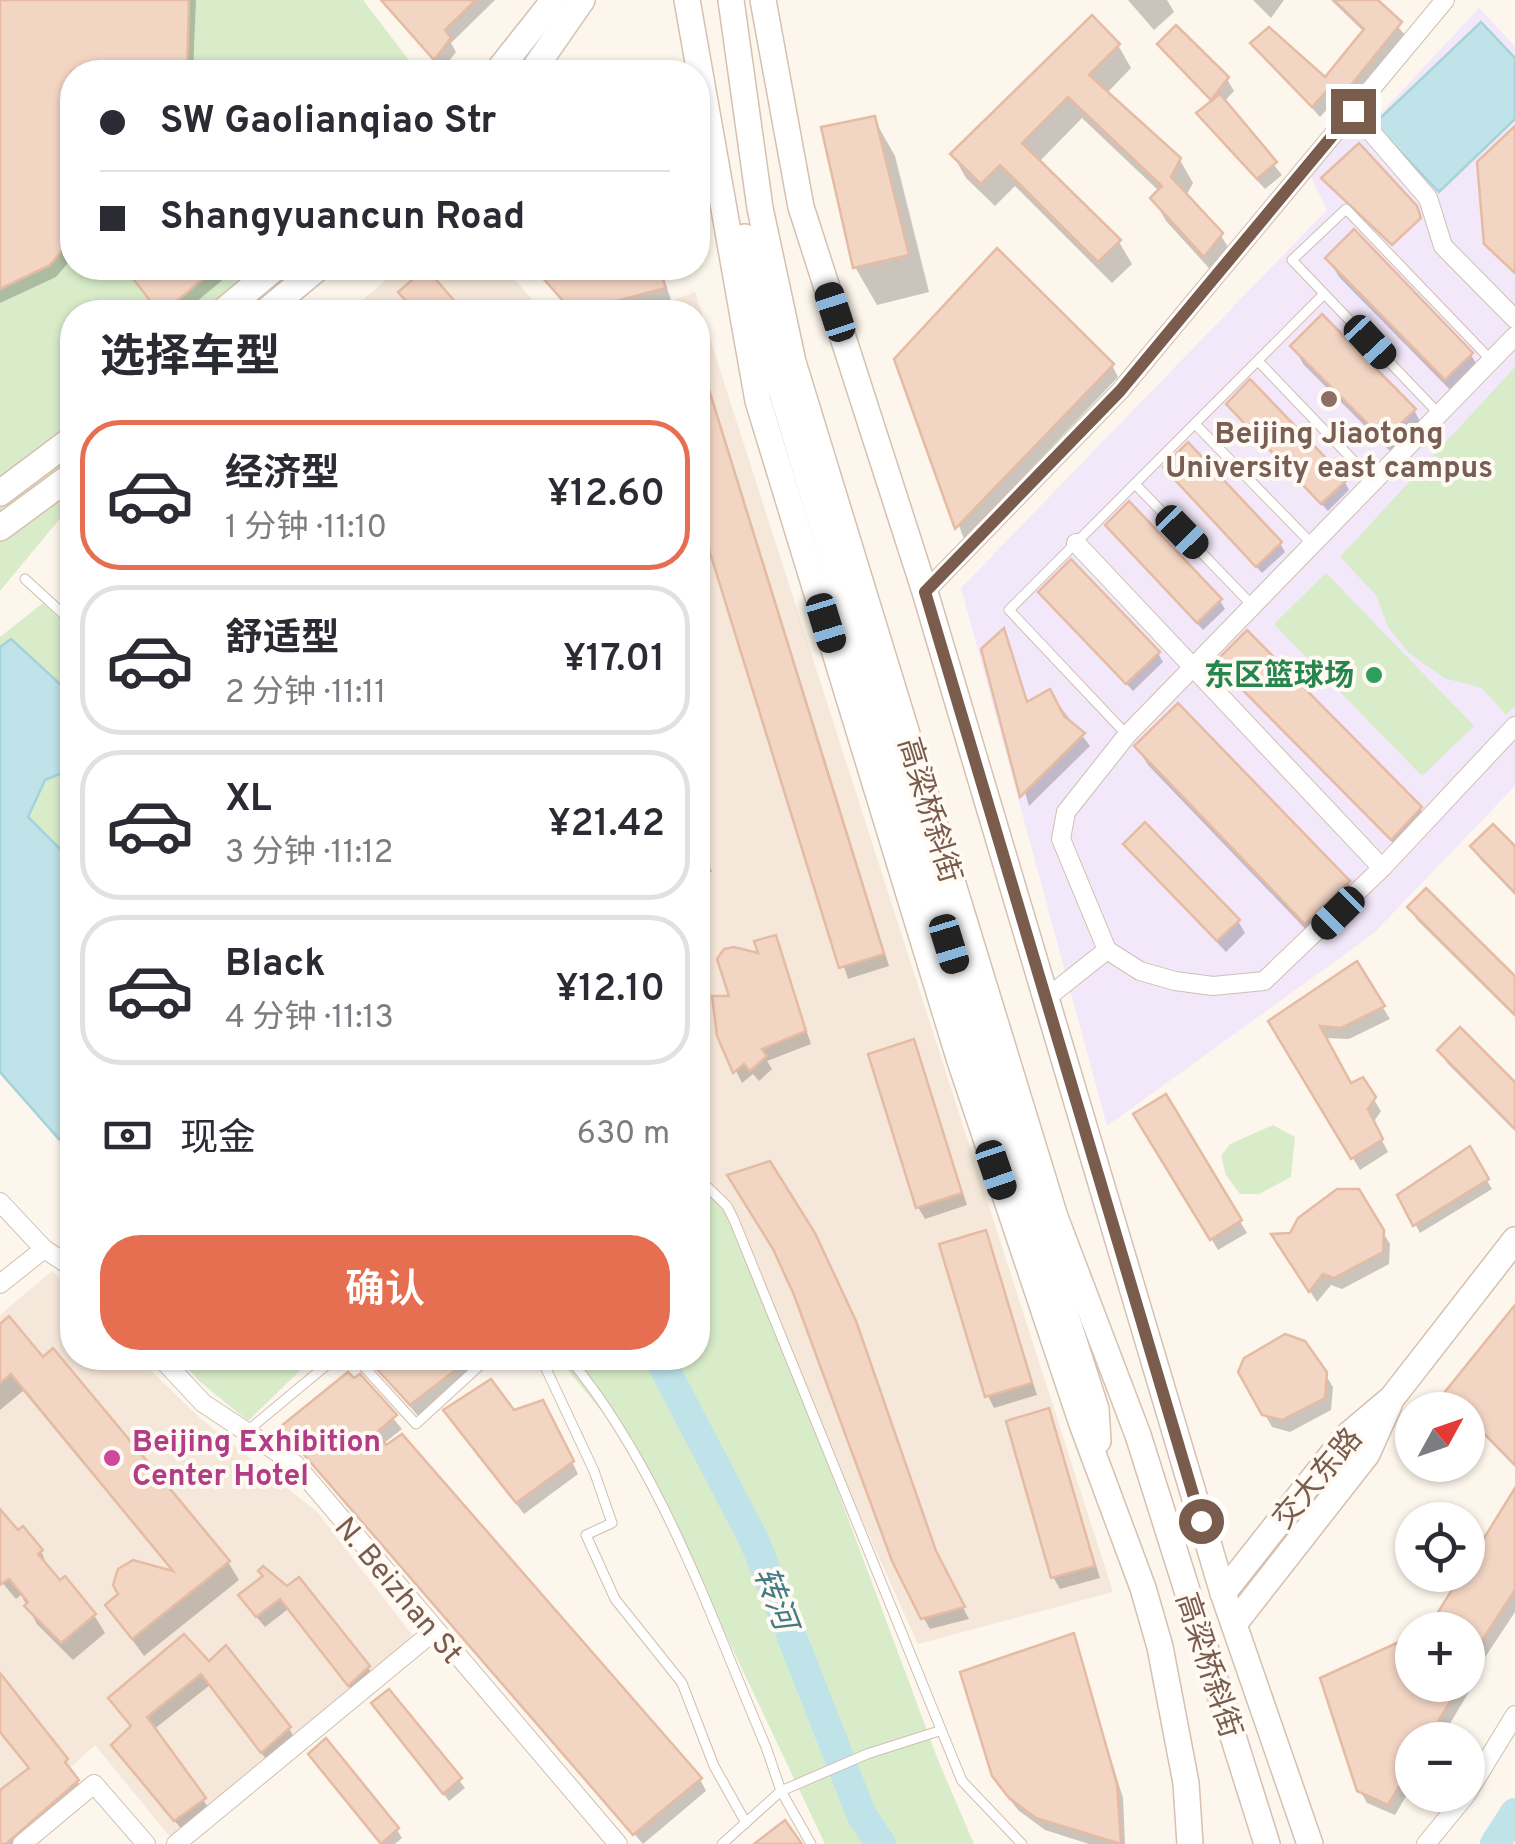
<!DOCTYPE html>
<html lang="zh">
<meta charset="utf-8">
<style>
body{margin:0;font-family:Overpass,"Noto Sans SC",sans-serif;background:#f7f7f7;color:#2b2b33;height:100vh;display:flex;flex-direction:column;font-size:38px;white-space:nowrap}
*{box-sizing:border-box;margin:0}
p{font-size:32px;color:#7c7c81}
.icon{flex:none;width:55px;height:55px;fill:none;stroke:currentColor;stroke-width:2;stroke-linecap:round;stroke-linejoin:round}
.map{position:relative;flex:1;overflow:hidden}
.sheet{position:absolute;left:60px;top:300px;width:650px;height:1070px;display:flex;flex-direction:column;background:#fff;border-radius:40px;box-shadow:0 2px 8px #0004}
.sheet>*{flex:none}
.guide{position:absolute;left:60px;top:60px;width:650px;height:220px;border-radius:40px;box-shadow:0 2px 8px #0004;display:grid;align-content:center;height:220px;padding:0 40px;background:#fff}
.needle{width:65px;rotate:50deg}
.tools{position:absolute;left:1395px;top:1392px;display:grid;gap:20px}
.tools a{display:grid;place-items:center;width:90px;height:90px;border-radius:50%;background:#fff;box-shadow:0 2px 8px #0004;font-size:50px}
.end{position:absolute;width:45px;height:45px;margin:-22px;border:12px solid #7a5c4d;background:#fff;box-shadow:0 0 0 5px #fff}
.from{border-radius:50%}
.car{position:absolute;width:30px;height:60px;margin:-30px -15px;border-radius:12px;box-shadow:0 0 8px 2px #0007;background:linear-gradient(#222 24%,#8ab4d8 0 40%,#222 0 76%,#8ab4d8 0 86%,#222 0)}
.guide b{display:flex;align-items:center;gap:35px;height:95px;font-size:38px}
.guide b+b{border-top:2px solid #e1e1e2}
.guide i{width:25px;height:25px;background:#2b2b33}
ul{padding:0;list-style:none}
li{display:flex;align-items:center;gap:30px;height:150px;margin:0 20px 15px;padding:0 20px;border:5px solid #e1e1e2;border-radius:40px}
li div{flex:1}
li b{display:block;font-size:38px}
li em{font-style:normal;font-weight:600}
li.active{border-color:#e76f51}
li>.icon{width:90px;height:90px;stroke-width:1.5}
h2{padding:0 40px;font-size:45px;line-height:120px}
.pay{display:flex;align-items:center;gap:25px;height:110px;padding:0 40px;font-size:38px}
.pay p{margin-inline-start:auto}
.button{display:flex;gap:20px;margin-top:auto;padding:20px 40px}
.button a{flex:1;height:115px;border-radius:40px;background:#e76f51;color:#fff;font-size:40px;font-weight:600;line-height:115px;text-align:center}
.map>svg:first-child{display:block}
</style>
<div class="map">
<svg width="1515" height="1844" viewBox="0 0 1515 1844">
<rect width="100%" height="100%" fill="#fdf6ec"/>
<!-- residential -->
<g fill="#f5e8da">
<polygon points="399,268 505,268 543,312 349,312"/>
<polygon points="695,292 1113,1592 918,1644 833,1456 731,1203 698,1173 698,312 642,312"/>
<polygon points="52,1271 72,1292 72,1358 138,1358 200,1418 317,1512 413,1636 170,1837 95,1745 0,1833 0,1315"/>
</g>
<!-- education -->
<polygon fill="#f3e8fa" points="1479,8 1515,46 1515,786 1373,934 1107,1126 961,588 1327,210 1310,175 1353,124 1367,128"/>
<!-- green -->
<g fill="#d8ecc9">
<polygon points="0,0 363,0 418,72 72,72 72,268 268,268 231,312 72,312 72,504 0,591"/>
<polygon points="1515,367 1515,706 1506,715 1482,688 1444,678 1409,653 1388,627 1376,595 1340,557"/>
<polygon points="1326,573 1474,726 1422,776 1274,624"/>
<polygon points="43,603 72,630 72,1156 0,1073 0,637"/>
<polygon points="1273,1125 1295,1137 1291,1177 1259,1194 1240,1194 1226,1175 1221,1156 1230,1144"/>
<polygon points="698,1185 724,1207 791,1365 938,1760 974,1844 825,1844 645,1464 558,1358 698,1358"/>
<polygon points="179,1358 313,1358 248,1421 199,1381"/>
</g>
<!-- water -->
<g fill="#bfe3e8" stroke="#a5d3da" stroke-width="2.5">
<polygon points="1481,22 1515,58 1515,119 1439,192 1374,124"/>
<polygon points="11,639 72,695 72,775 64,772 45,780 28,817 72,861 72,1147 58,1138 0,1072 0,647"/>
</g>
<!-- shadow -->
<g fill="#0003">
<polygon points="0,0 196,0 193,72 72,72 72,258 56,277 0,303"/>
<polygon points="381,0 495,0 451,43 456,52 442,70"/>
<polygon points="1128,0 1167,0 1174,12 1154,30"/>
<polygon points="1253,0 1284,0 1271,18"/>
<polygon points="1331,0 1374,0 1406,36 1351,105 1340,95 1320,117 1254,44 1326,81 1364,32"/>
<polygon points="1160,44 1227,79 1234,91 1224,102 1282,175 1265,189 1206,125 1199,113 1212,103"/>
<polygon points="1118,45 1131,68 1106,94 1180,160 1193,183 1186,196 1220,234 1234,257 1218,278 1166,221 1153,198 1160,192 1082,118 1038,163 1119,242 1132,264 1112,283 1015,186 995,206 966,178 953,155"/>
<polygon points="874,119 895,156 929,292 877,305 855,267"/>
<polygon points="1328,258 1471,355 1482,373 1457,397 1339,277"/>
<polygon points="145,268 237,268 184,312 159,312 134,276"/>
<polygon points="533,268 660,268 671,300 627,312 572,312"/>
<polygon points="1293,346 1414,410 1424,429 1396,457 1304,365"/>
<polygon points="698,351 889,966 848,979 698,506"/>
<polygon points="897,360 1112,365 1118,377 964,539"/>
<polygon points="1229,404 1344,481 1349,490 1328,511"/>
<polygon points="1166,468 1280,543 1285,552 1262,573"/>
<polygon points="1108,526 1220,601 1225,609 1203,630"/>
<polygon points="1042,592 1158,653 1163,662 1133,691"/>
<polygon points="1003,632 1029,704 1049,692 1090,746 1029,806 984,650"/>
<polygon points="1218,663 1420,808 1425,817 1397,847"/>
<polygon points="1137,747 1348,883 1359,901 1317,941 1148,765"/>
<polygon points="1126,845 1238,921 1245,933 1226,952"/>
<polygon points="1473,847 1515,850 1515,895 1480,859"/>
<polygon points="698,850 712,871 698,883"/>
<polygon points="1410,908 1515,980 1515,1017 1417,920"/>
<polygon points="775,938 811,1044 767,1061 772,1069 759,1081 753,1074 742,1083 719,1036 733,999 719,960 762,957"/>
<polygon points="1356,964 1390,1019 1349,1039 1324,1038 1350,1086 1362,1081 1381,1111 1373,1123 1388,1152 1360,1170 1271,1021"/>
<polygon points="913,1042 967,1205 925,1219 918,1207"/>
<polygon points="1440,1051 1515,1085 1515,1131 1447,1063"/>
<polygon points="1165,1097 1247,1233 1218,1250 1137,1114"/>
<polygon points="1469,1150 1492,1189 1420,1233 1400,1195"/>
<polygon points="1358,1191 1390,1244 1389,1264 1342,1289 1331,1285 1317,1302 1281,1247 1291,1235"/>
<polygon points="985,1233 1037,1395 994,1408 988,1396"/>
<polygon points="820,1248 862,1336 941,1566 969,1619 930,1629 923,1617 796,1294"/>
<polygon points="1515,1309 1515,1467 1468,1419 1468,1410 1458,1410 1447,1393"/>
<polygon points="0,1327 228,1562 239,1580 144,1656 108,1606 174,1573 23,1391 0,1410"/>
<polygon points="387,1358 468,1358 476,1371 418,1416 376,1365"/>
<polygon points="1241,1372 1325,1374 1333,1387 1331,1410 1290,1432 1272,1427"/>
<polygon points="359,1377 402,1429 383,1444 385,1448 700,1779 706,1791 643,1844 290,1440 283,1428"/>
<polygon points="1048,1411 1100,1578 1060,1589 1053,1577"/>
<polygon points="513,1413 549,1415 578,1474 524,1514 453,1422"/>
<polygon points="1515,1492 1515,1612 1472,1677 1475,1682 1440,1740 1412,1740 1412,1786 1395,1815 1367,1803 1360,1790 1323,1680 1412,1639 1412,1685 1468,1685 1468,1630 1430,1630"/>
<polygon points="0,1509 18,1534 23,1529 41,1551 50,1572 94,1615 105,1633 73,1660 37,1624 21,1595 16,1599 0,1580"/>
<polygon points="265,1578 368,1667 374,1679 356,1696 288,1609 265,1627 248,1607"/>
<polygon points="1073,1636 1123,1798 1125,1844 1089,1844 1045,1830 1018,1810 1002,1789"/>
<polygon points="208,1665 289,1729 296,1740 269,1763 210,1685 153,1730 211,1811 183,1831 114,1746 133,1728 111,1699"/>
<polygon points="0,1677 66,1761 84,1793 25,1844 0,1844 0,1793 30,1770 0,1732"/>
<polygon points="389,1692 465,1788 449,1801 379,1712"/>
<polygon points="316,1762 397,1830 402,1838 395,1844 381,1844"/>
</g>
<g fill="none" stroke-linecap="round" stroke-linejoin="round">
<!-- river -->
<g stroke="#bfe3e8" stroke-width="30">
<polyline points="659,1358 754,1540 862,1816 881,1844"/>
<polyline points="1495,1844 1515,1813"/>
</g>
</g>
<!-- building -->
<g fill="#f3d5c3" stroke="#e6bba3" stroke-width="2.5">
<polygon points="0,0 189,0 187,72 72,72 72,239 50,265 0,289"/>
<polygon points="381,0 476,0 445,30 451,38 434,60"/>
<polygon points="1334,0 1378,0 1402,22 1343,95 1332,85 1312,107 1250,43 1269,27 1325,77 1364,29"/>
<polygon points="1092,15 1120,44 1089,75 1181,158 1171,177 1223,233 1204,257 1150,198 1162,186 1068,97 1022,143 1121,240 1098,262 1000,165 981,184 950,154"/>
<polygon points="1176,25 1229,77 1211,100 1157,44"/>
<polygon points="1220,94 1277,162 1257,179 1196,113"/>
<polygon points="875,116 909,255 853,268 821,127"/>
<polygon points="1515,126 1515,273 1484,244 1477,162"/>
<polygon points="1359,143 1417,206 1421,218 1392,245 1321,178"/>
<polygon points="1354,229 1473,353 1445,380 1325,258"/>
<polygon points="997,248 1114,364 955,529 894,359"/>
<polygon points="141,268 216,268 164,312 159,312 131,276"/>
<polygon points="426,268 464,312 416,312 398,292"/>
<polygon points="534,268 659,268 666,288 573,312"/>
<polygon points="1322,314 1416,409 1384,440 1290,346"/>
<polygon points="701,364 884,954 839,968 698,514"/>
<polygon points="1250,379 1347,480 1321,504 1226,404"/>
<polygon points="1188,442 1282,542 1256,567 1163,467"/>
<polygon points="1129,501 1222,599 1197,623 1105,525"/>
<polygon points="1071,559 1160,652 1126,684 1038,592"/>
<polygon points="1004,628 1027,702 1050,689 1064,716 1085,733 1020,797 981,649"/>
<polygon points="1247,630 1422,807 1391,840 1215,662"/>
<polygon points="1178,703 1350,881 1305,924 1134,746"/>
<polygon points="1145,822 1240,920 1217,941 1123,844"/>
<polygon points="1493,824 1515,846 1515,893 1470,846"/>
<polygon points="1426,888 1515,976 1515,1015 1407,907"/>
<polygon points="776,935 806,1031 762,1049 767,1056 750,1071 744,1064 733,1073 717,1036 712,996 729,996 717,959 724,949 734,947 758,953 754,941"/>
<polygon points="1357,961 1385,1006 1341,1028 1320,1026 1351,1083 1363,1077 1376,1097 1368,1109 1383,1139 1351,1159 1268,1021"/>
<polygon points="1460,1027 1515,1082 1515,1129 1437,1050"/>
<polygon points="914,1039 962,1193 916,1208 868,1054"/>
<polygon points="1166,1094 1242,1220 1210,1240 1133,1114"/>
<polygon points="1470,1146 1489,1179 1413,1226 1397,1195"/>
<polygon points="770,1161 815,1233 856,1321 936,1551 965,1607 921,1619 892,1561 794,1295 773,1249 727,1175"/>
<polygon points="1337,1189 1359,1189 1384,1230 1383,1252 1334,1278 1323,1274 1309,1292 1271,1234 1290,1233 1298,1218"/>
<polygon points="986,1230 1032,1383 985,1397 939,1244"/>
<polygon points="1515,1305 1515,1465 1468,1417 1468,1410 1460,1410 1444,1393"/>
<polygon points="9,1316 43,1357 53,1348 230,1561 132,1639 105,1605 118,1594 113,1585 118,1569 133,1560 173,1571 11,1374 0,1383 0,1324"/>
<polygon points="1285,1334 1305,1341 1327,1372 1325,1398 1282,1420 1262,1415 1238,1372 1244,1358"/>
<polygon points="383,1358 471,1358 410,1405 373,1365"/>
<polygon points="348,1372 354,1378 360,1374 397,1415 377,1432 386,1445 402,1434 702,1778 633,1835 280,1427"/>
<polygon points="491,1379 514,1410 543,1400 574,1461 516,1503 443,1410"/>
<polygon points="1049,1408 1095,1566 1051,1578 1006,1421"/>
<polygon points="1515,1488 1515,1590 1468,1662 1468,1630 1445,1630 1432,1622 1461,1575 1468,1575 1468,1564"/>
<polygon points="0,1509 18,1530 23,1526 43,1550 38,1554 60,1580 65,1576 96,1614 61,1643 24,1606 28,1602 9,1579 0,1585"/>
<polygon points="263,1566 287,1586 299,1577 370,1666 348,1686 280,1599 256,1617 238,1595 263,1576 258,1571"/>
<polygon points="1074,1633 1117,1784 1121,1844 1036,1818 1009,1798 992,1776 960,1672"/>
<polygon points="184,1634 209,1661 226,1645 291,1727 261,1753 201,1674 147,1717 206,1798 174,1821 111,1745 131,1726 108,1698"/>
<polygon points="1412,1636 1412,1685 1460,1685 1427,1740 1412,1740 1412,1764 1388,1805 1357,1791 1320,1678"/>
<polygon points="0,1673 68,1759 65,1762 79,1780 6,1844 0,1844 0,1790 29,1768 0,1732"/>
<polygon points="389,1689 462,1778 443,1794 371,1703"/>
<polygon points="326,1738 399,1828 381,1844 308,1754"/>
<polygon points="785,1820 802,1844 754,1844"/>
</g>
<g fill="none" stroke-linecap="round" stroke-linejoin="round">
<!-- lane casing -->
<g stroke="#d1beb0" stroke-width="11">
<g id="lane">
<polyline points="1258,361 1373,481"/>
<polyline points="1439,414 1292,260 1346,209 1491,360"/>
<polyline points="1195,424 1312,544"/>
<polyline points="1135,484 1252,605"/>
<polyline points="25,579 72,622"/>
<polyline points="1127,735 1009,610 1324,294"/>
<polyline points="698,1178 727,1206 734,1220 962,1781 1022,1844"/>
<polyline points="356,1358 416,1424 488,1358"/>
<polyline points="541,1358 594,1471 612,1523 586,1535 615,1599 682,1683 714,1766 746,1823"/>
<path d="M569,1358C661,1469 710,1615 766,1747L781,1791L811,1844"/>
<polyline points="246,1432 335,1358"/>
<polyline points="722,1844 781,1791 867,1754 939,1731"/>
</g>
</g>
<!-- street casing -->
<g stroke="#d1beb0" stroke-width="20">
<g id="street">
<polyline points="1353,111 1428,198 1443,246 1515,319"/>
<polyline points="1515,336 1127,735 1066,812 1061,839 1107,950 1140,971 1175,981 1213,986 1264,981 1382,868 1515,726"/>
<polyline points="1076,543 1382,868"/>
<polyline points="925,592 1120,391 1445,0"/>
<polyline points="1044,1000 1107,950"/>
<polyline points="0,1202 44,1249 72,1267"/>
<polyline points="0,1284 44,1249"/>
<polyline points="161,1358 203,1403 295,1464 618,1844"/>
<polyline points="1468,1792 1515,1715"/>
<polyline points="22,1844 94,1784 146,1844"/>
<polyline points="176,1844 433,1632"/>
<polyline points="1426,1844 1466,1795"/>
</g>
</g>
<!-- secondary casing -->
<g stroke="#d6c0b0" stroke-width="28">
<g id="secondary">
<polyline points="687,0 758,401 960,1061 1082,1424 1143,1588 1160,1647 1186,1783 1190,1844"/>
<polyline points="731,0 760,208 793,362 1055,1217 1138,1435 1267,1844"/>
<polyline points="763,0 801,207 925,592 1223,1593 1310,1844"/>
<polyline points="497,72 554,0"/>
<polyline points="532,72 582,0"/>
<polyline points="745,237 770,353 982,1055 1096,1409 1098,1441"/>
<polyline points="222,312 275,268"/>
<polyline points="265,312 318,268"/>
<polyline points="0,493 72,439"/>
<polyline points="0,528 72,475"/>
<polyline points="1223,1593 1346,1437 1392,1398 1515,1240"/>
<polyline points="1234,1624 1367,1454 1389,1405"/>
</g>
</g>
<!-- lane -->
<use href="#lane" stroke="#fff" stroke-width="9"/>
<!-- street -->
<use href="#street" stroke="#fff" stroke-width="18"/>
<!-- secondary -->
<use href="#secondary" stroke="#fff" stroke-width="25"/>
</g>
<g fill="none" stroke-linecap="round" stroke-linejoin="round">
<!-- route -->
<polyline stroke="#7a5c4d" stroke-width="12" points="1201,1521 925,592 1120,391 1353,111"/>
</g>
<!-- markers -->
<circle fill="#8d6e63" stroke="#fffaf3" stroke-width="4" cx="1329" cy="399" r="10"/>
<circle fill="#2e9e5b" stroke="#fffaf3" stroke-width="4" cx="1374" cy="675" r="10"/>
<circle fill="#d1479c" stroke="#fffaf3" stroke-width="4" cx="112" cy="1458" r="10"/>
<g text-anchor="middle" stroke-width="8" stroke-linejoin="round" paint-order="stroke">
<!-- education labels -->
<g font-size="30" font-weight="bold" fill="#785e54" stroke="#fffaf3">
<text x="1329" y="443">Beijing Jiaotong<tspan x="1329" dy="34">University east campus</tspan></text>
</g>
<!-- leisure labels -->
<g font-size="30" font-weight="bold" fill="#27864d" stroke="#fffaf3" text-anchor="end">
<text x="1354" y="685">东区篮球场</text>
</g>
<!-- street labels -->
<g font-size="30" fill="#7a5c4d" stroke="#fffaf3">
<text transform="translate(930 810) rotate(73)" y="10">高梁桥斜街</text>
<text transform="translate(1317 1478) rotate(-50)" y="10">交大东路</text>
<text transform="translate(399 1590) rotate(50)" y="10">N. Beizhan St</text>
<text transform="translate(1209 1665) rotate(72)" y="10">高梁桥斜街</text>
</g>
<!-- hotel labels -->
<g font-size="30" font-weight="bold" fill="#b23c85" stroke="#fffaf3" text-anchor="start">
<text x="132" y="1451">Beijing Exhibition<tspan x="132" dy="34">Center Hotel</tspan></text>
</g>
<!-- water labels -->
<g font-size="32" font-style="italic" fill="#437c86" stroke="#fffaf3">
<text transform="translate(776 1598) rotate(69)" y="11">转河</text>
</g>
</g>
</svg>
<div class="tools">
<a><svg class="needle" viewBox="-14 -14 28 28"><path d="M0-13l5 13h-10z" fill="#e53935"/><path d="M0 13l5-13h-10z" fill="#7c7c81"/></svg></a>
<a><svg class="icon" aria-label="locate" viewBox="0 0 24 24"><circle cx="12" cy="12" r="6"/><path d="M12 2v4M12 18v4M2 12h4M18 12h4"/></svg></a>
<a>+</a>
<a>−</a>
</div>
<i class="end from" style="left:1201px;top:1521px"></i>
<i class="end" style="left:1353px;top:111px"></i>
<i class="car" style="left:835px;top:312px;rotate:342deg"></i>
<i class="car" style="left:1370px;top:342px;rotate:137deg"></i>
<i class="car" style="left:1182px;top:532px;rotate:136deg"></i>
<i class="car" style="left:826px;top:623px;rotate:163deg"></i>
<i class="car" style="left:1338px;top:913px;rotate:225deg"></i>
<i class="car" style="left:949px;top:944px;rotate:163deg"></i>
<i class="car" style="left:996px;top:1170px;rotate:161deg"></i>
<div class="guide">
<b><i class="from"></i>SW Gaolianqiao Str</b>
<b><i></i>Shangyuancun Road</b>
</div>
<section class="sheet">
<h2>选择车型</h2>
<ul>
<li class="active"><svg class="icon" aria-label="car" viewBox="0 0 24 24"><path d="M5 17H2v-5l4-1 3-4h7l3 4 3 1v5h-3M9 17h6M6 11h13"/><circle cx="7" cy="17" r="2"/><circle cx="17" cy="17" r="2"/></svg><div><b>经济型</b><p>1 分钟 · 11:10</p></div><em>¥12.60</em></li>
<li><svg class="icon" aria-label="car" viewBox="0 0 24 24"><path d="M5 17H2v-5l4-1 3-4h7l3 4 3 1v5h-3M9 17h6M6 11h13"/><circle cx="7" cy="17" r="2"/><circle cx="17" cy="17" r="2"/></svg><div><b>舒适型</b><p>2 分钟 · 11:11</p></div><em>¥17.01</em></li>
<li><svg class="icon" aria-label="car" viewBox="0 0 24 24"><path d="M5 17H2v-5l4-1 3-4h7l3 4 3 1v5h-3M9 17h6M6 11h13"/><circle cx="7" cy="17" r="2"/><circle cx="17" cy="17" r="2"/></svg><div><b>XL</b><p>3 分钟 · 11:12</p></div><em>¥21.42</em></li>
<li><svg class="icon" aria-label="car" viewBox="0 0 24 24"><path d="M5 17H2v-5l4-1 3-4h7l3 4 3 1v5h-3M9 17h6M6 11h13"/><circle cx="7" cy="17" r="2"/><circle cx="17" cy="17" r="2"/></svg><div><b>Black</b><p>4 分钟 · 11:13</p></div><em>¥12.10</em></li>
</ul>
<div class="pay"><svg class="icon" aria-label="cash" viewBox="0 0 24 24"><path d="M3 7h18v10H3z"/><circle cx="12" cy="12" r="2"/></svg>现金<p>630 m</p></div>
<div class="button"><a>确认</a></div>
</section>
</div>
